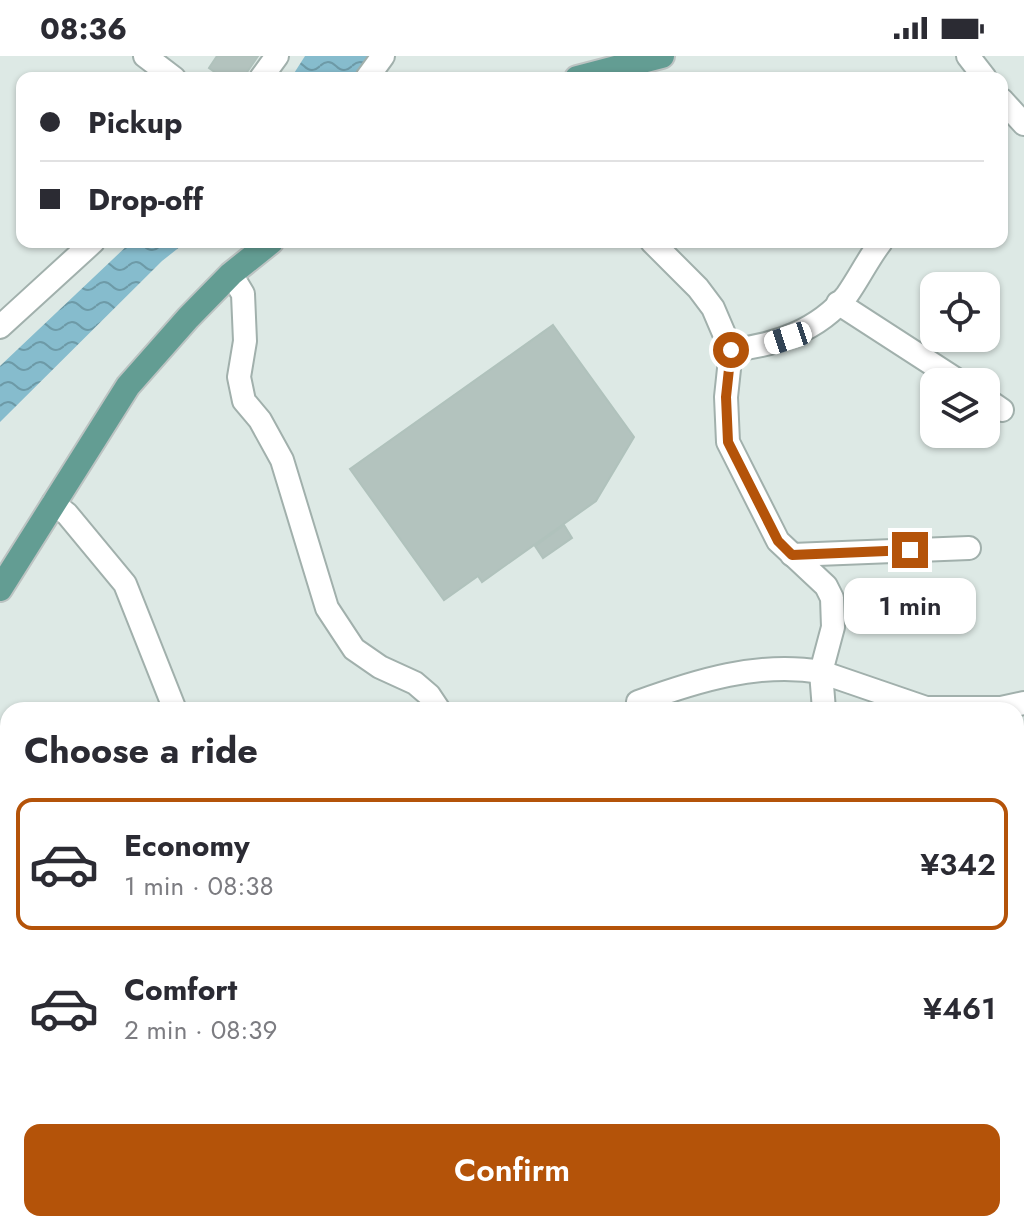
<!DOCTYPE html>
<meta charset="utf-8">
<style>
body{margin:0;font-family:Jost,sans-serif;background:#f2f2f3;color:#2b2b33;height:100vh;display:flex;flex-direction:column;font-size:30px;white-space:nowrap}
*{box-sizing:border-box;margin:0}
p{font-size:26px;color:#7c7c81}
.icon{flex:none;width:44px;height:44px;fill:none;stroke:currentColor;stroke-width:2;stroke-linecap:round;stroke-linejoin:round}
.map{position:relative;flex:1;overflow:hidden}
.panel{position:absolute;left:0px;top:646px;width:1024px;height:530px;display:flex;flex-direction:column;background:#fff;border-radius:24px 24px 0 0;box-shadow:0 2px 6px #0004}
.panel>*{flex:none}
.top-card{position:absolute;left:16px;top:16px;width:992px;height:176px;border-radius:16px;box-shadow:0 2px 6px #0004;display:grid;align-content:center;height:176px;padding:0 24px;background:#fff}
.tools{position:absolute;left:920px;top:216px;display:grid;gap:16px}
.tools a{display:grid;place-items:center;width:80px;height:80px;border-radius:16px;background:#fff;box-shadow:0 2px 6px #0004;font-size:40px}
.end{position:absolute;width:36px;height:36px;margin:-18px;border:10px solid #b45309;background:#fff;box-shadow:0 0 0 4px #fff}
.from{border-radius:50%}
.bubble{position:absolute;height:56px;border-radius:16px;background:#fff;box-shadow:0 2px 6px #0004;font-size:26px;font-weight:600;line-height:56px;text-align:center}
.car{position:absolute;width:24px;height:48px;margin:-24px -12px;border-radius:10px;box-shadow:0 0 6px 2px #0007;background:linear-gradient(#fff 24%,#345 0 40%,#fff 0 76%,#345 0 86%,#fff 0)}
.top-card b{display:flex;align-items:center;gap:28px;height:76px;font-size:30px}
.top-card b+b{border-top:2px solid #e1e1e2}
.top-card i{width:20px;height:20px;background:#2b2b33}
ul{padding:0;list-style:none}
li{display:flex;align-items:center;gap:24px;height:132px;margin:0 16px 12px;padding:0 8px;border:4px solid transparent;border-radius:16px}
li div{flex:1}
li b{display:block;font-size:30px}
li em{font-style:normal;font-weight:600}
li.current{border-color:#b45309}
li>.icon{width:72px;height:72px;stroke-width:1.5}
h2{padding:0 24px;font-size:36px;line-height:96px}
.cta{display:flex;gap:16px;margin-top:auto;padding:16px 24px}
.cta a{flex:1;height:92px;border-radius:16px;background:#b45309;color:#fff;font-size:32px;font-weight:600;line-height:92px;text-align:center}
.status{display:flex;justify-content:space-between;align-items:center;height:56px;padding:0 40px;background:#fff;direction:ltr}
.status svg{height:22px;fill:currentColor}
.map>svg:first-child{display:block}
</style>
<div class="status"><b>08:36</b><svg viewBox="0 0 49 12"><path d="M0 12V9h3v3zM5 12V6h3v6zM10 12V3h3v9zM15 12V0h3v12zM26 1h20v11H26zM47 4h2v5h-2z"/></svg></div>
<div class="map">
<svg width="1024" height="1175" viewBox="0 0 1024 1175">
<defs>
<pattern id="water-waves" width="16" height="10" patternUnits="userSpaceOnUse" patternTransform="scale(2)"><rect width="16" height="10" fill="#86bccd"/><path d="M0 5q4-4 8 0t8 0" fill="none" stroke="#6d9aa7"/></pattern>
</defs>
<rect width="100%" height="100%" fill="#dde9e5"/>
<!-- water -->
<g fill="url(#water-waves)">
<polygon points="305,0 370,0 351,22 291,22"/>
<polygon points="131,186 186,186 162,205 0,366 0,310"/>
</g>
<!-- building -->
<g fill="#b3c3be" stroke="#b0c2bc" stroke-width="2">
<polygon points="217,0 258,0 243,22 223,22 209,12"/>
<polygon points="553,269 634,381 596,445 482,526 478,520 444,544 350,413"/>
<polygon points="564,469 572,482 543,502 535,490"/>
<polygon points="1016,831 1024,838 1022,968 1016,962"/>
</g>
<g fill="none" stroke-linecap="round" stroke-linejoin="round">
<!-- minor casing -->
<g stroke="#a1b0ac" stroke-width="26">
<g id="minor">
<polyline points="145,0 174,22"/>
<polyline points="968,0 985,22"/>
<polyline points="261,22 277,0"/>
<polyline points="367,22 383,0"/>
<polyline points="1002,44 1024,68"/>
<polyline points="652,186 698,232 713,252 731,294 726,341 728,386 778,485 826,530 832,542 833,571 821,616 824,654"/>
<polyline points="231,218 243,238 245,285 239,321 244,345 260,364 282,404 327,552 354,593 380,611 415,627 429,639 439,654"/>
<polyline points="838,247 960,326"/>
<polyline points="0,271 93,186"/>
<path d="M731,294C774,290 819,274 847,239C859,222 868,203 881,186"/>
<polyline points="986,343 1002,354"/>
<polyline points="53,447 67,458 125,528 175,654"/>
<polyline points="792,499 969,492"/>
<path d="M637,654L638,646C696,625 759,605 821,616L926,652H1001L1024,647"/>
<polyline points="0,996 8,992"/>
<polyline points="0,1030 8,1039"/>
<polyline points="1016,1131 1024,1129"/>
<polyline points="395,1168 401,1175"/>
<polyline points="129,1175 141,1168"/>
<polyline points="448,1175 453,1168"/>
<polyline points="1021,1175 1024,1170"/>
</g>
</g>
<!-- major casing -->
<g stroke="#bcc3c2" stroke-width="28">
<g id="major">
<polyline points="577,22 662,0"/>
<polyline points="0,533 128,330 188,262 231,218 271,186"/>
</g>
</g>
<!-- minor -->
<use href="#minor" stroke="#fff" stroke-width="22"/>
<!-- major -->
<use href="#major" stroke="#639d93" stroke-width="24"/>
</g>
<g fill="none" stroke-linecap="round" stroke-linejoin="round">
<!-- route -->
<polyline stroke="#b45309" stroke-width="10" points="731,294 726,341 728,386 778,485 792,499 910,494"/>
</g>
</svg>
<div class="tools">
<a><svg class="icon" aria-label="locate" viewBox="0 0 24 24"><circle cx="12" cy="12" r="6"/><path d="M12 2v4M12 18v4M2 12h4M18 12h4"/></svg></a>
<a><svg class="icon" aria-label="layers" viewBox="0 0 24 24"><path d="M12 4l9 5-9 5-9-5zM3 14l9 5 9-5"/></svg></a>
</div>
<i class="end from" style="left:731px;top:294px"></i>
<i class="end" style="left:910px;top:494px"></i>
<div class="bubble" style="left:844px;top:522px;width:132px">1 min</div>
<i class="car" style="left:788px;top:282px;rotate:252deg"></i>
<div class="top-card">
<b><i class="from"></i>Pickup</b>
<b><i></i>Drop-off</b>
</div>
<section class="panel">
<h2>Choose a ride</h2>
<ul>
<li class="current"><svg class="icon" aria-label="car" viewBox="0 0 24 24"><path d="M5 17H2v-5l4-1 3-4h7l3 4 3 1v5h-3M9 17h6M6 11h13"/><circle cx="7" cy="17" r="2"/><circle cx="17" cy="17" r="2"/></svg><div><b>Economy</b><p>1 min · 08:38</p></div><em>¥342</em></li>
<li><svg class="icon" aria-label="car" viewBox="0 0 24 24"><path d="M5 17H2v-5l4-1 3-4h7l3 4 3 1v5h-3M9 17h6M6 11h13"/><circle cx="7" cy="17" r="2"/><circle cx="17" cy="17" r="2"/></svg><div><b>Comfort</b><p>2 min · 08:39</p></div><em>¥461</em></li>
</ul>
<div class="cta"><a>Confirm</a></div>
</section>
</div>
